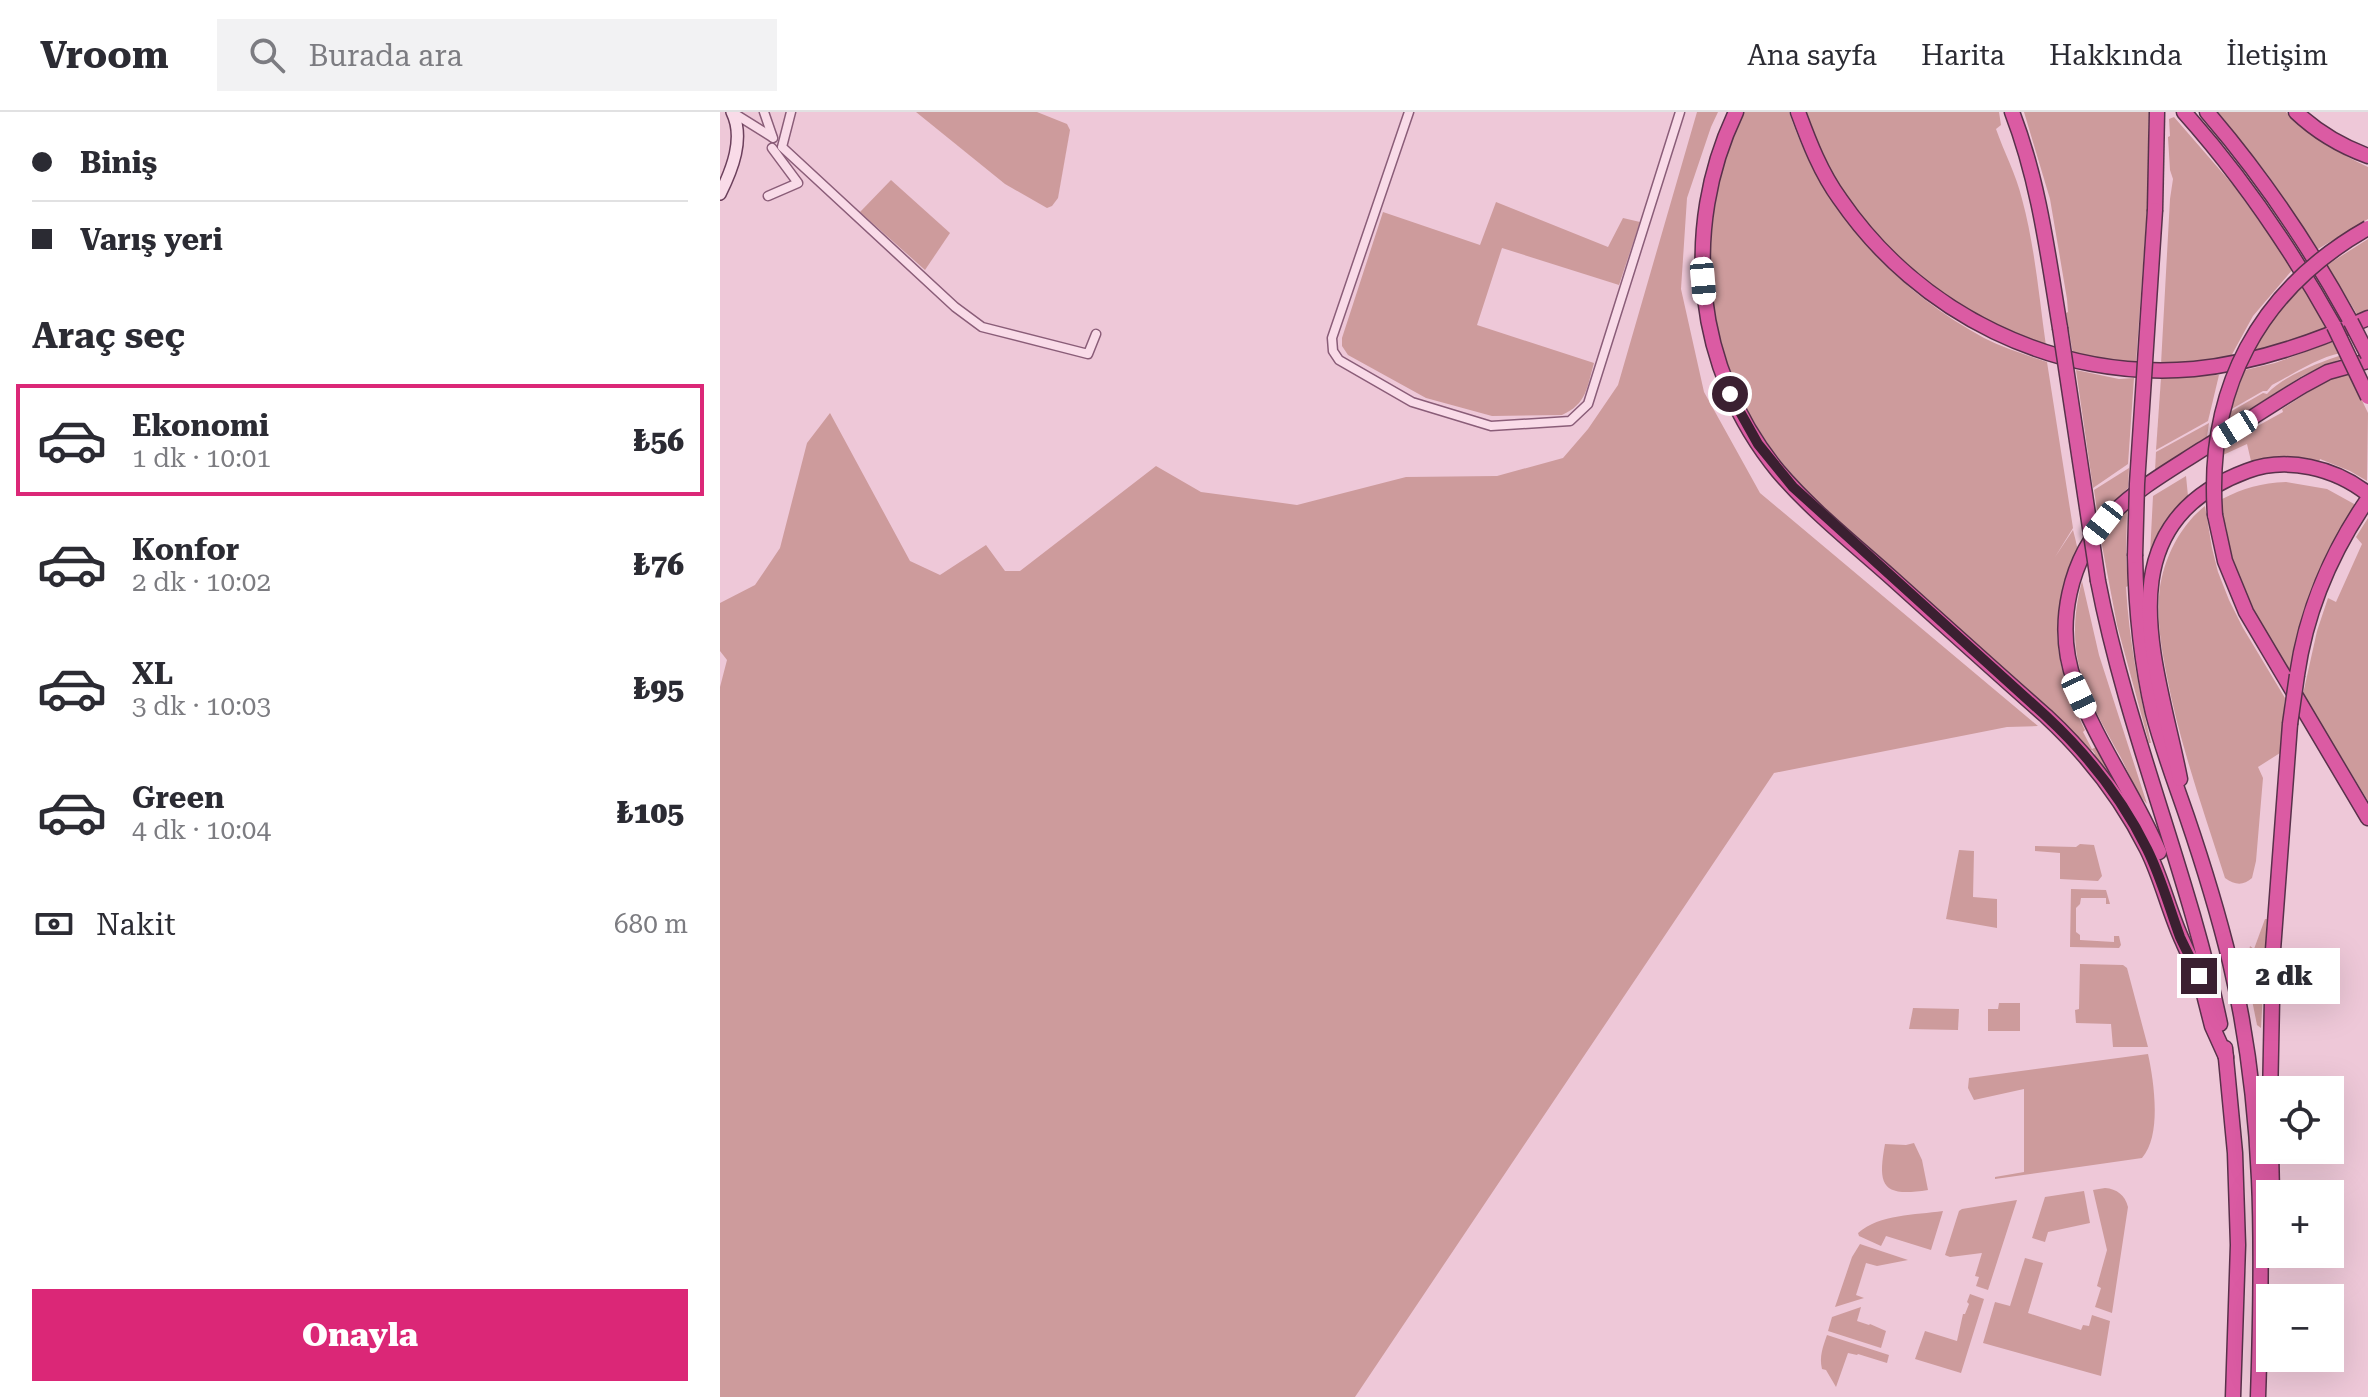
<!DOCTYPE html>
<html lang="tr">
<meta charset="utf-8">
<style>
body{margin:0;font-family:"Roboto Serif",serif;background:#f2f2f3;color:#2b2b33;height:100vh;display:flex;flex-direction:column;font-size:30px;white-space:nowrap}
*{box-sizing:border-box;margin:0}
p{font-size:26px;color:#7c7c81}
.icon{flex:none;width:44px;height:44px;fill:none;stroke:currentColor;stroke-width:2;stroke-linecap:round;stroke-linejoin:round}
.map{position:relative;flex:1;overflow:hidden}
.drawer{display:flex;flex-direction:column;background:#fff;width:720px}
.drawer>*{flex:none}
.hud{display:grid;align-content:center;height:176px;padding:0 32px;background:#fff}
.tools{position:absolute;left:1536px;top:964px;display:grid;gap:16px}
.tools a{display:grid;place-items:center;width:88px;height:88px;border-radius:0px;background:#fff;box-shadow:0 8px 32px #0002;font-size:40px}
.end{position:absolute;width:36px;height:36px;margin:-18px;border:10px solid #3b2031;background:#fff;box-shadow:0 0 0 4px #fff}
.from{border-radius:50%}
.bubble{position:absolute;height:56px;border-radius:0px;background:#fff;box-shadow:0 8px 32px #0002;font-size:26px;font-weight:800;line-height:56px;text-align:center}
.car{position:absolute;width:24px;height:48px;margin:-24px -12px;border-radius:10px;box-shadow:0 0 6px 2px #0007;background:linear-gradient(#fff 24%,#345 0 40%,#fff 0 76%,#345 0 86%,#fff 0)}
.hud b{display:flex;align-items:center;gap:28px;height:76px;font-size:30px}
.hud b+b{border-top:2px solid #e1e1e2}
.hud i{width:20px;height:20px;background:#2b2b33}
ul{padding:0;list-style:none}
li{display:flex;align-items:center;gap:24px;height:112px;margin:0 16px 12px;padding:0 16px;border:4px solid transparent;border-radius:0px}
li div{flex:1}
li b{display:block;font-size:30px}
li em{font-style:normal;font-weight:800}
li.selected{border-color:#db2777}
li>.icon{width:72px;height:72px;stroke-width:1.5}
h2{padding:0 32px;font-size:36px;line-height:96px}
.pay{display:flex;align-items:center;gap:20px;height:88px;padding:0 32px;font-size:30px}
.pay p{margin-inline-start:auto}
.button{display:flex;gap:16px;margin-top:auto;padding:16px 32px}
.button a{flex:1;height:92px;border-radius:0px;background:#db2777;color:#fff;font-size:32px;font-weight:800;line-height:92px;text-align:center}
header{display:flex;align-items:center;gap:48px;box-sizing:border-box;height:112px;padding:0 40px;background:#fff;border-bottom:2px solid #e1e1e2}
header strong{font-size:38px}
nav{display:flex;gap:44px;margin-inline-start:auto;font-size:28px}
.search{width:560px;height:72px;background:#f2f2f3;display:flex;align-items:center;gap:20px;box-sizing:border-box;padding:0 28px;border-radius:0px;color:#7c7c81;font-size:30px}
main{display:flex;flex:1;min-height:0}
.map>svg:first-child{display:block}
</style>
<header>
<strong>Vroom</strong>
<div class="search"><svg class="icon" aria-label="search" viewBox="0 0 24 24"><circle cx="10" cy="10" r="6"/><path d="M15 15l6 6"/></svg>Burada ara</div>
<nav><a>Ana sayfa</a><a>Harita</a><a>Hakkında</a><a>İletişim</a></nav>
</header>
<main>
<section class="drawer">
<div class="hud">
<b><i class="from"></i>Biniş</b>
<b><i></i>Varış yeri</b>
</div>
<h2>Araç seç</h2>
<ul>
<li class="selected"><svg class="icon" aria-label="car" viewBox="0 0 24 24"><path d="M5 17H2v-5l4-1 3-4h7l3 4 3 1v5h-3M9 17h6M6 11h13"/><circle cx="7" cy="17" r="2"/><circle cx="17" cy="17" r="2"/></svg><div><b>Ekonomi</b><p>1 dk · 10:01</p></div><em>₺56</em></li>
<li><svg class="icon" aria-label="car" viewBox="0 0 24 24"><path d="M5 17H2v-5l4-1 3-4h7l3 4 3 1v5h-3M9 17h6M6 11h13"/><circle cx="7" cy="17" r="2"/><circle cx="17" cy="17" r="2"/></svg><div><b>Konfor</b><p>2 dk · 10:02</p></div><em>₺76</em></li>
<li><svg class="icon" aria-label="car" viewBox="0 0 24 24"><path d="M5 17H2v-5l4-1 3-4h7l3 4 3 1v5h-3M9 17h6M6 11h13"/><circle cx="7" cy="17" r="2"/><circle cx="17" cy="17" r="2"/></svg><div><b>XL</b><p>3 dk · 10:03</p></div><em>₺95</em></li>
<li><svg class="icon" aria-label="car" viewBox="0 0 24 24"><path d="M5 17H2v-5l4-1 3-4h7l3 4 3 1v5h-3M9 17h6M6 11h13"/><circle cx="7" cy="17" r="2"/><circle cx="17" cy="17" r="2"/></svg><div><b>Green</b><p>4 dk · 10:04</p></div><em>₺105</em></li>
</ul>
<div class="pay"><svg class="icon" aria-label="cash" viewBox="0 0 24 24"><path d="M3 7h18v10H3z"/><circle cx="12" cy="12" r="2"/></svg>Nakit<p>680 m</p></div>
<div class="button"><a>Onayla</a></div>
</section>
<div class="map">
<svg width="1648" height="1285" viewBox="0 0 1648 1285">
<rect width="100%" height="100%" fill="#eec8d8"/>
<!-- green -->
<g fill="#cd9b9c">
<polygon points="196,0 317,0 347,12 350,18 338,86 332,94 327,96 285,72"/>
<polygon points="977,0 998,0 991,15 967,86 961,177 984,280 1040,381 1318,614 1287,615 1054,661 635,1285 0,1285 0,575 7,548 0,539 0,491 35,473 60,436 87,331 110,301 190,449 220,463 266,433 285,459 300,459 436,354 481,380 577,393 686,365 777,364 843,346 868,317 898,273"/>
<path d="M1023,0H1069C1102,99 1174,177 1264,226C1284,236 1306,243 1327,250L1353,416L1335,445L1353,418C1355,426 1358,436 1358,443C1357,457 1346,471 1342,484C1329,531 1345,577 1365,618L1363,620L1372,637L1376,635L1391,664L1373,644L1375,642L1372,638L1370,639C1303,571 1230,510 1161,446C1132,420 1102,396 1076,367C1005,290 974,177 997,74C1003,48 1013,25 1023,0Z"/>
<path d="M1084,0H1279L1281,13L1276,17C1284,40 1296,62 1302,87C1315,135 1319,185 1326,234C1255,210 1188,167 1141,108C1116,75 1100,38 1084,0Z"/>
<polygon points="1304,0 1429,0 1428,27 1432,28 1416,251 1353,242 1346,201 1348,200 1347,187 1330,87"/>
<path d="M1498,0H1566C1591,23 1617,41 1648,55V107L1598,137L1548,63Z"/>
<polygon points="1454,5 1513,73 1542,113 1547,115 1574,156 1533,204 1510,246 1441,252 1450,87 1453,67 1450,58 1448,25 1450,24 1449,7"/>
<polygon points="171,68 230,121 205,158 140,100"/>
<path d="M776,90L888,135L903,106L920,110L899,173L782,136L757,213L874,251C867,275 867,292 842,303L772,304L706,286L628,243L622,234V226L663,100L760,133Z"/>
<polygon points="1648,127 1648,200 1638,204 1607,153"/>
<polygon points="1582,173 1607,217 1532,242 1557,200"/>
<path d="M1612,230L1621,241C1596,246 1574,262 1552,273L1547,279H1543L1510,298L1525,258L1555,251Z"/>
<path d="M1622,243L1623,246L1582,264L1508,311L1510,300L1543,281L1547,282C1563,264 1600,250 1622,243Z"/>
<polygon points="1356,258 1399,267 1414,266 1408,352 1373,376"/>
<polygon points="1628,259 1648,301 1647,369 1630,359 1600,347 1599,350 1574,346 1531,349 1527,332 1503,343 1503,333 1563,300 1562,297 1610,266"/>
<polygon points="1499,263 1488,309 1436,338 1441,266"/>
<polygon points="1489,311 1487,325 1435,359 1436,340"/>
<polygon points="1409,356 1408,376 1378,405 1374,378"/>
<polygon points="1466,364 1468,384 1442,420 1430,443 1433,384"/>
<path d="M1566,370L1607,377L1636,393L1623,413L1575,541H1573L1570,558C1542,515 1511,465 1506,413L1504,412L1502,387C1524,376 1541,371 1566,370Z"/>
<path d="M1485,394L1492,436L1498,460L1509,488L1523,516L1565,586L1560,641L1538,655L1543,666L1536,749L1532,766C1523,774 1515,773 1505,766C1484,700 1460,633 1447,565C1442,539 1437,512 1439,485C1441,452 1458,415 1485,394Z"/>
<path d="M1407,399L1406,444L1408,474L1406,475C1409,528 1419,579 1431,631H1429L1397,513L1381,428L1396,409Z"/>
<polygon points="1648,406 1648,689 1583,582 1597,519 1608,486 1616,490 1642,432 1636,425"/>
<path d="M1362,469L1379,543L1427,692C1416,681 1408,659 1400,644C1365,582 1343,542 1362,469Z"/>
<polygon points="1360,732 1374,733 1382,764 1378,769 1340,767 1340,741 1315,739 1315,734 1356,735"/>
<polygon points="1239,738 1254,739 1253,785 1277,787 1277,816 1226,807"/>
<polygon points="1351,777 1386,778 1390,792 1386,792 1386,786 1361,786 1360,792 1356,796 1356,820 1360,823 1360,828 1394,830 1394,824 1399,824 1401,833 1399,836 1350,835"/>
<polygon points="1545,807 1547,807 1541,916 1537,913 1523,843 1529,839 1530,834 1534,837"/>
<polygon points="1360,852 1403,853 1407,856 1428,935 1393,935 1391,912 1356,911 1355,898 1359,897"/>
<polygon points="1279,891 1300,891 1300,919 1268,919 1268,897 1278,897"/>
<polygon points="1193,896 1239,897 1238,918 1189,917"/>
<path d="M1428,942C1434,969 1442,1024 1422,1046L1275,1067V1065L1304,1060V977L1254,988L1248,976L1249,966Z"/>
<path d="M1194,1031L1202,1048L1208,1078C1163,1085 1157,1075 1165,1032L1186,1033Z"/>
<path d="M1385,1076C1397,1077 1405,1083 1408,1095L1392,1201L1375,1195L1381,1176L1377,1174L1387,1138L1373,1078Z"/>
<polygon points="1364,1079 1370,1111 1328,1120 1325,1130 1312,1126 1325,1085"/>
<polygon points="1297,1088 1268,1178 1256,1174 1259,1165 1255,1164 1262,1141 1230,1145 1225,1143 1239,1099 1242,1097"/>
<path d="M1223,1099L1211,1138L1166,1124L1161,1134L1139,1124L1138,1121C1160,1102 1195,1103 1223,1099Z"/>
<polygon points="1140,1132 1188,1148 1157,1154 1146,1151 1136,1183 1144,1186 1115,1195 1132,1145"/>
<polygon points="1305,1146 1323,1151 1308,1201 1361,1218 1363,1213 1369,1214 1372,1203 1390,1209 1381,1264 1263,1231 1275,1190 1290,1194"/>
<polygon points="1250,1182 1264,1187 1241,1261 1195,1247 1205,1219 1237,1229 1243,1202 1245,1202 1249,1192 1247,1190"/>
<polygon points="1141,1195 1137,1209 1149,1213 1150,1212 1166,1219 1161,1236 1108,1219 1112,1205"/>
<path d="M1107,1223L1169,1243L1167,1251L1138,1242L1137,1243L1128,1241L1116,1275L1106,1258L1102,1257C1099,1244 1103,1235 1107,1223Z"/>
</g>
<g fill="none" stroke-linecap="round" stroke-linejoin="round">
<!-- minor casing -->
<g stroke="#8a5d78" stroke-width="11">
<g id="minor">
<polyline points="12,0 52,25"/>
<polyline points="44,0 53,26"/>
<polyline points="71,0 62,35 235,195 262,215 368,242 376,222"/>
<polyline points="689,0 612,226 613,239 619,248 692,290 771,314 850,309 868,292 960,0"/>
<polyline points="48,84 78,71 52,36"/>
</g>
</g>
<!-- secondary casing -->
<g stroke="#6c405c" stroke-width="14">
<path id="secondary" d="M0,82C12,58 25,26 12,0"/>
</g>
<!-- motorway casing -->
<g stroke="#59314b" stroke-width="17">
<g id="motorway">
<path d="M1016,0C960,117 975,258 1058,359C1092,399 1134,432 1173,467C1224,513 1275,559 1326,604C1368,643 1402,687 1427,737C1442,767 1449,800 1463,830C1468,842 1474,853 1479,864"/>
<path d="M1078,0C1089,30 1101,61 1120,87C1199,202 1335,269 1474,257C1535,251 1593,231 1648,206"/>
<path d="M1292,0C1319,70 1328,143 1340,216"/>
<path d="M1464,0C1523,66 1571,137 1614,214"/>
<path d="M1487,0C1543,65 1590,135 1631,210"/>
<path d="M1576,0C1597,20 1621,34 1648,44"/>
<polyline points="1435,98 1437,0"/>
<polyline points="1495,403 1505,449 1526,500 1648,706"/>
<path d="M1415,444C1416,497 1421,549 1433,601C1442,636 1455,670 1467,705C1483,752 1498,801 1510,850C1545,997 1543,1136 1538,1285"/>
<path d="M1378,469C1407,620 1469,761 1500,912"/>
<path d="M1577,563C1586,500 1612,439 1648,387"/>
<path d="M1460,667C1438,554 1379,414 1527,359C1567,344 1615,356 1648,382"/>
<path d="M1439,740C1415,682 1376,631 1355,571C1334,514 1349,445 1392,402C1418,376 1450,358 1481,338C1515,317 1549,294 1584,273L1608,260L1648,249"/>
<polyline points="1477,855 1492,914 1506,945"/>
<polyline points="1505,936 1515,1041 1518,1133 1513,1285"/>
<polyline points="1550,988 1553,838 1570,612"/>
<polyline points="1551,1038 1552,1082"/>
</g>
</g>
<!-- minor -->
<use href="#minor" stroke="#f9dbe8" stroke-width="8"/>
<!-- secondary -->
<use href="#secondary" stroke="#f9dbe8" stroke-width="11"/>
<!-- motorway -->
<use href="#motorway" stroke="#db5ba3" stroke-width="14"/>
<!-- motorway-bridge casing -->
<g stroke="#59314b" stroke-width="17" stroke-linecap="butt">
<g id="motorway-bridge">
<polyline points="1631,210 1648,243"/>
<polyline points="1614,214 1648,285"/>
<polyline points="1340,216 1378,469"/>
<path d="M1495,403C1486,278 1538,178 1648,116"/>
<polyline points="1415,444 1417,372 1435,98"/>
<polyline points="1570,612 1577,563"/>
</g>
</g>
<!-- motorway-bridge -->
<use href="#motorway-bridge" stroke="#db5ba3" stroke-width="14"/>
</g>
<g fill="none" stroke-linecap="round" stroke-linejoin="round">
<!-- route -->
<path stroke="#3b2031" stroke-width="10" d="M1010,282L1038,332L1073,375L1326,604C1368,643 1402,686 1427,737C1441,765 1449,795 1460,825C1466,838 1473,851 1479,864"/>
</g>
</svg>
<div class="tools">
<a><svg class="icon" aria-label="locate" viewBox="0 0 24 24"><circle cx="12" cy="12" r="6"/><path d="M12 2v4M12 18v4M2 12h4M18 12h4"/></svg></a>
<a>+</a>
<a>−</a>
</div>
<i class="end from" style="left:1010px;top:282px"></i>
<i class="end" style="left:1479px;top:864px"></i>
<div class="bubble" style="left:1508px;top:836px;width:112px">2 dk</div>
<i class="car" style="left:983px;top:169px;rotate:175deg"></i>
<i class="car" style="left:1515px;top:317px;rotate:238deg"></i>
<i class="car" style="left:1383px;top:411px;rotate:218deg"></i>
<i class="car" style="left:1359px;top:583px;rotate:155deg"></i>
</div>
</main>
